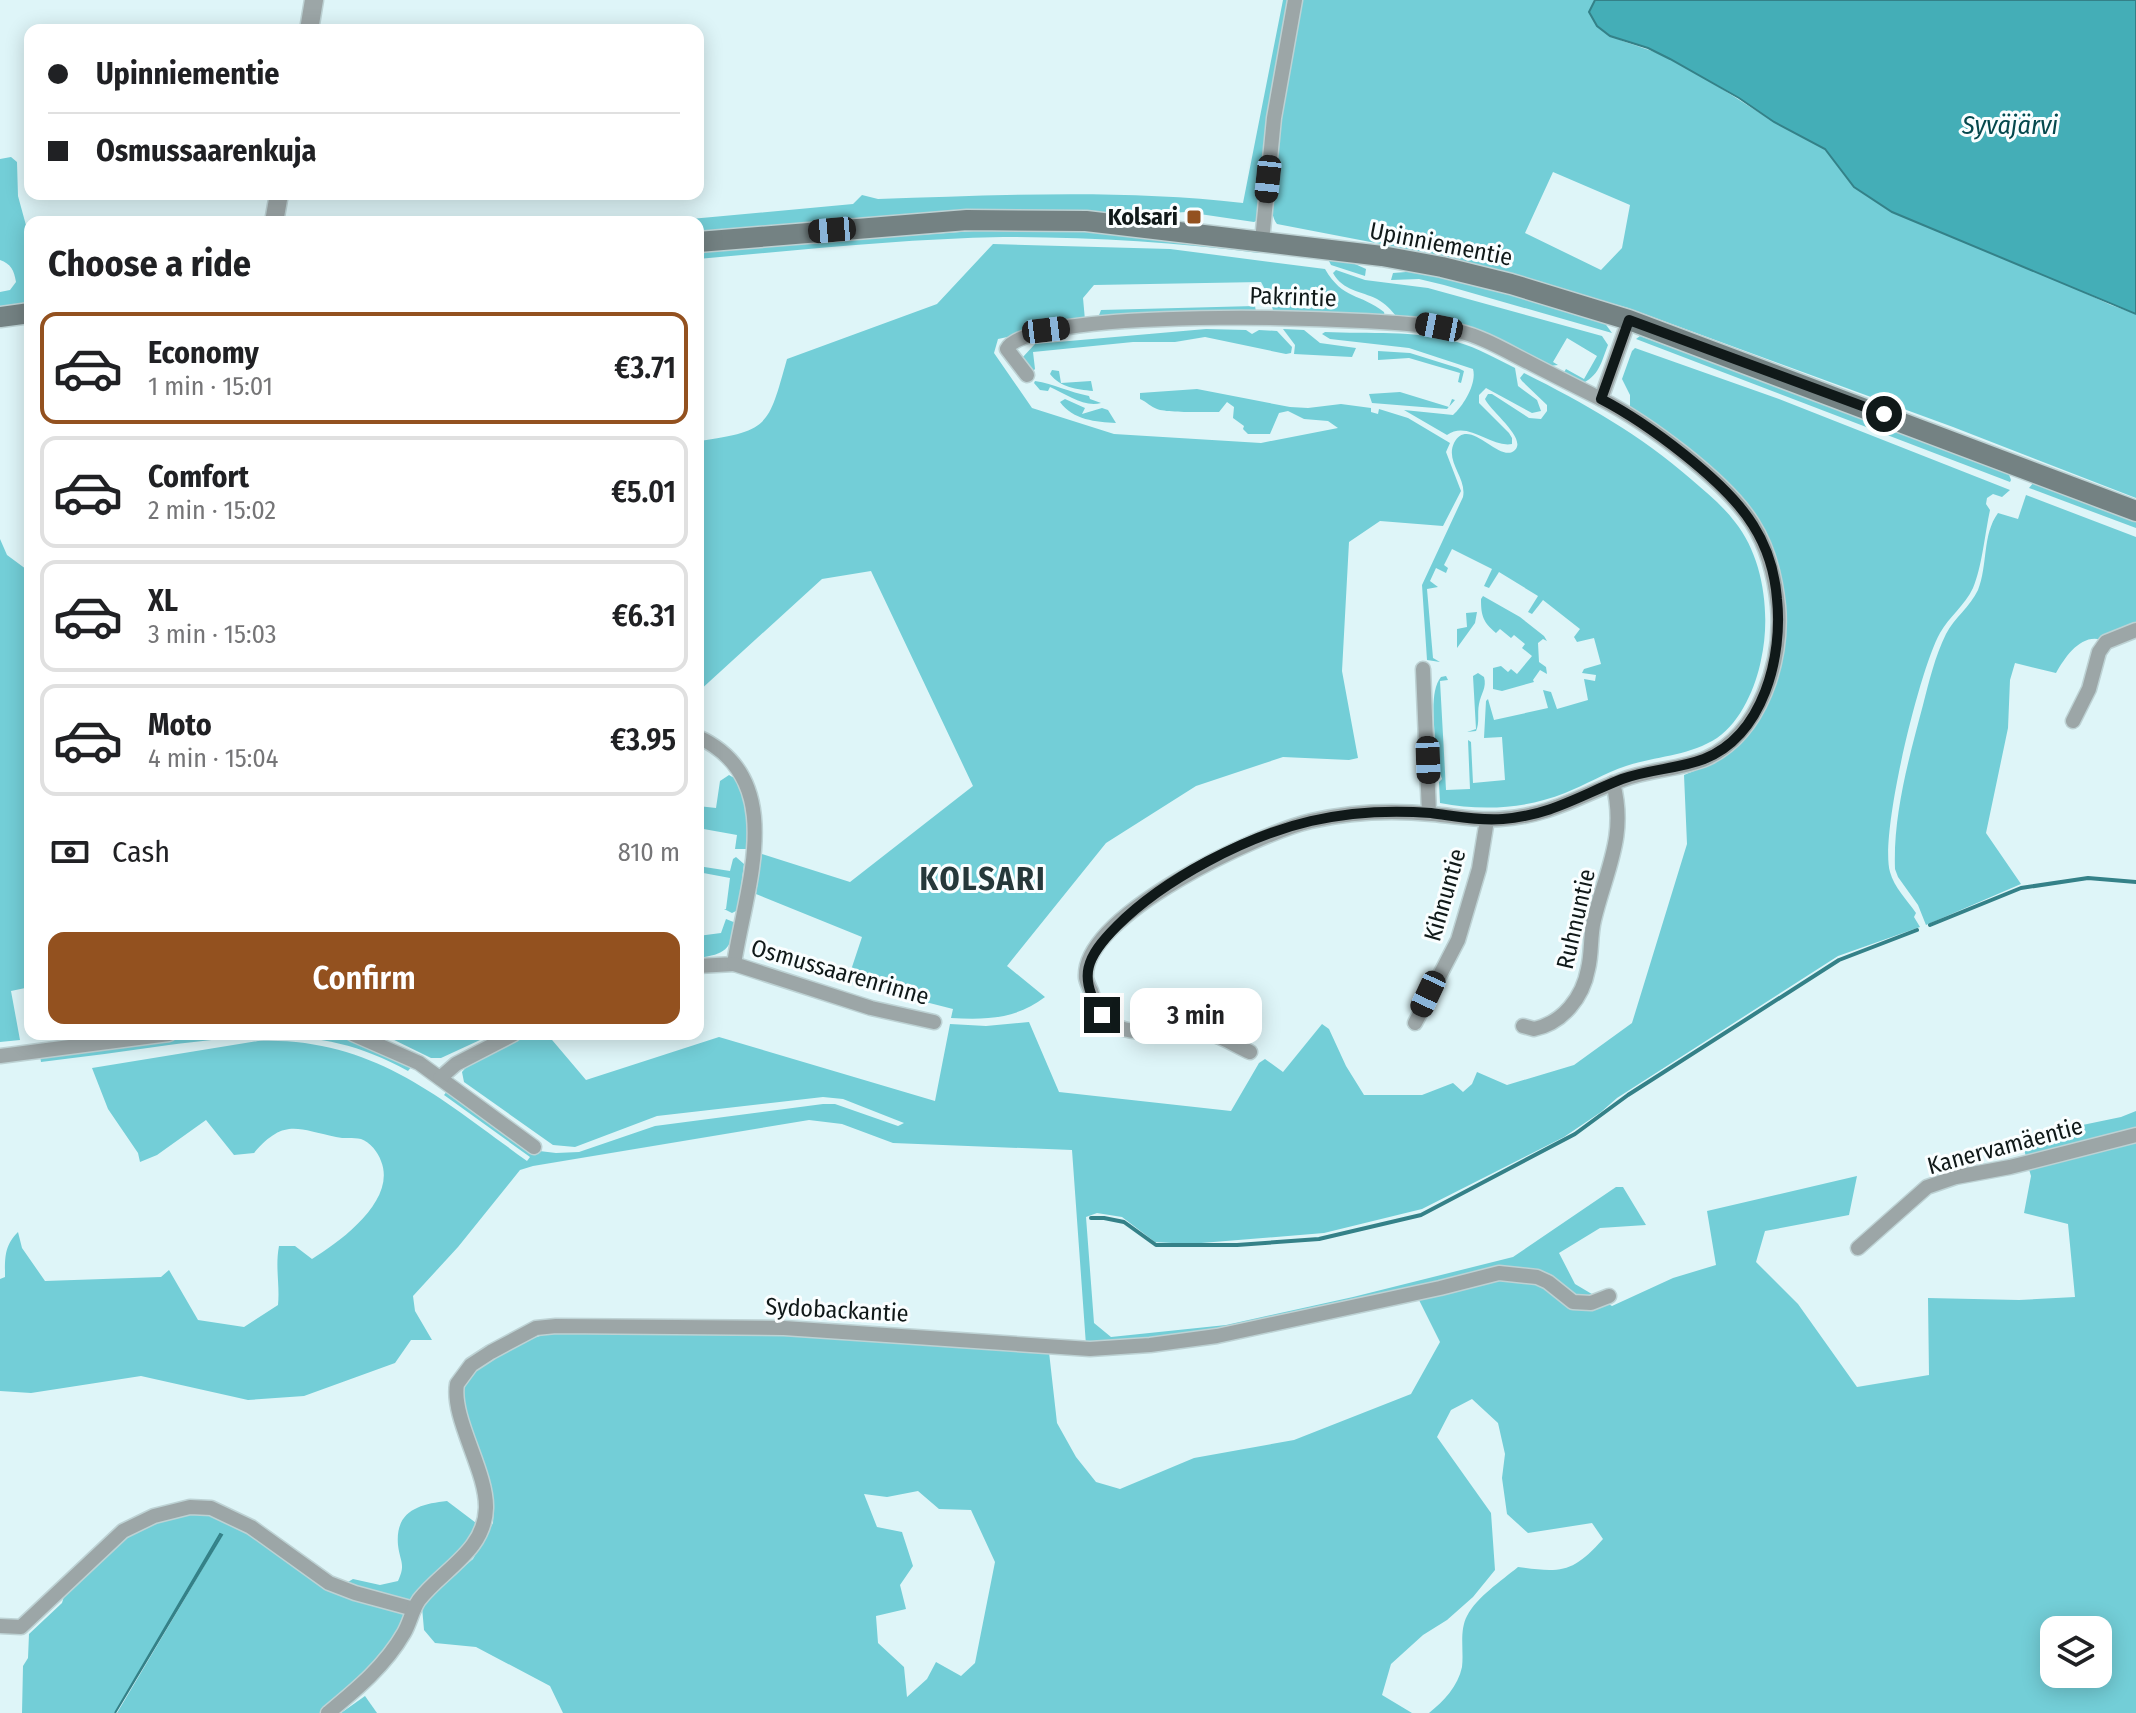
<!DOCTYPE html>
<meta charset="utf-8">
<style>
body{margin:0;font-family:"Fira Sans Condensed",sans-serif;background:#f2f2f2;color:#202124;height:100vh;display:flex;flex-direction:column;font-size:30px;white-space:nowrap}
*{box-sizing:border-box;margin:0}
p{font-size:26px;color:#757577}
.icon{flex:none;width:44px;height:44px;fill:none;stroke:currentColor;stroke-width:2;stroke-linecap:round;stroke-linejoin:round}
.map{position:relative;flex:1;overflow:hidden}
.details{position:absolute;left:24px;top:216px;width:680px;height:824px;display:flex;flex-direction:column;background:#fff;border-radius:16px;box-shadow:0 4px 20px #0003}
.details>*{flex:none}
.guide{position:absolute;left:24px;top:24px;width:680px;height:176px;border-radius:16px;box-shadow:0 4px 20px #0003;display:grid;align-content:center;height:176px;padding:0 24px;background:#fff}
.fabs{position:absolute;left:2040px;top:1616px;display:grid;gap:16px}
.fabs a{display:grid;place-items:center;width:72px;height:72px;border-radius:16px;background:#fff;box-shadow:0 4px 20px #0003;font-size:40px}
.end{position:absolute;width:36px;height:36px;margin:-18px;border:10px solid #101919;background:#fff;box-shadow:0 0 0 4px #fff}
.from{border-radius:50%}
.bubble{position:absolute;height:56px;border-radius:16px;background:#fff;box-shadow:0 4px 20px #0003;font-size:26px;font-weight:600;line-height:56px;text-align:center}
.car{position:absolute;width:24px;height:48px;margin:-24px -12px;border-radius:10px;box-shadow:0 0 6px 2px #0007;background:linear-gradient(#222 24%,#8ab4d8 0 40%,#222 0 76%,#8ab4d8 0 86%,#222 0)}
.guide b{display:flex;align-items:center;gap:28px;height:76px;font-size:30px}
.guide b+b{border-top:2px solid #e0e0e0}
.guide i{width:20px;height:20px;background:#202124}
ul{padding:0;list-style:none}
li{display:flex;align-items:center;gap:24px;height:112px;margin:0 16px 12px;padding:0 8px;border:4px solid #e0e0e0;border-radius:16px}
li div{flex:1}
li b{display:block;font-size:30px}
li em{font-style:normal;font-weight:600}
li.current{border-color:#93511f}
li>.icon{width:72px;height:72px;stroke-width:1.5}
h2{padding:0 24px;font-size:36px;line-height:96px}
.pay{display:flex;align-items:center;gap:20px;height:88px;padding:0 24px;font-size:30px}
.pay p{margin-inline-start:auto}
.button{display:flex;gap:16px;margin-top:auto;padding:16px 24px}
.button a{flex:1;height:92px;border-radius:16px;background:#93511f;color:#fff;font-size:32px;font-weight:600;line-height:92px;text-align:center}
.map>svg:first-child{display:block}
</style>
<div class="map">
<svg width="2136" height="1713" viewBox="0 0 2136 1713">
<rect width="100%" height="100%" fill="#def5f8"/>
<!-- green -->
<g fill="#73ced7" fill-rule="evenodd">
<path d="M1283,0H1292L1260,219L1254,222L1186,212L1138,215L1081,211H974L698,234V222H658L853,204L862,195L878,199C1000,195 1122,189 1243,203Z"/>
<path d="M1301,0H1595L1589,12C1606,44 1636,42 1666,57C1702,75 1736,98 1771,120C1787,130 1809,136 1824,149C1837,159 1845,175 1854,187L2111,305L2136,314V498L1953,427L1628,308L1438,255L1277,224C1256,200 1294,38 1301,0ZM1553,172L1630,205L1622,248L1601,270L1525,233Z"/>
<path d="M11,157L17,162L18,196L30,240V305L0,310V292L10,290L16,282C14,270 11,264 0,260V159Z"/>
<path d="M1001,229L1147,233L1264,250L1259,253C1174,242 1089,237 1003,237C901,239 799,250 698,259V251Z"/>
<path d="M993,244L1170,249L1325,269C1343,300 1360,293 1384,312L1385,318L1274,314L1270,299L1261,282L1094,285L1083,298L1085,320L998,339L994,353L1032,408L1114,434L1261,443L1338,428L1328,421L1304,419L1288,411L1279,413L1270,434H1248L1243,429L1244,426L1233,418L1234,407L1227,402L1219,412C1207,412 1167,413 1157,409C1151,407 1147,402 1140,399V393L1197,389L1290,407L1308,408L1341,404L1371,408V412L1378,414L1379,409L1408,418L1450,443L1446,452L1461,491L1443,526L1380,521L1349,542L1342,671L1358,758L1349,760L1283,757L1196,786L1106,843L1007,966L1045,997C1016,1019 987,1020 951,1018L953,1009L847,982L862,937L756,894L762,854L850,882L973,786L871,571L822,579L698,692V441C770,431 768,426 787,359L937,304Z"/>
<polygon points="1344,259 1366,269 1365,276 1331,265 1329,261"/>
<path d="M1336,270L1365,280L1428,288L1602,336L1608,345C1601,363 1599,376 1581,384L1563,374L1566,369L1584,379L1597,356L1567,338L1553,362L1558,365L1549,366L1397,317C1391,310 1386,304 1377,299C1361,291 1343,291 1333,273Z"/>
<polygon points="1419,271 1523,297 1604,322 1612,333 1444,285 1419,279 1391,280 1393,273"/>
<polygon points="1255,306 1256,312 1098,318 1101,310"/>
<polygon points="1206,329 1246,330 1252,334 1259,330 1277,331 1292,347 1291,353 1286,354 1205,337 1175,342 1133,342 1033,352 1035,369 1033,371 1022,358 1035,344"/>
<polygon points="1283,329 1304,330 1320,343 1356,348 1352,357 1294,354 1295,345"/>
<path d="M1325,332C1369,334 1414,330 1457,342C1478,348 1497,359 1515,368L1518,386L1537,400L1541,411L1532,413L1486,388L1479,395V403L1509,433L1512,438V444C1491,448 1468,420 1447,435L1404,410L1453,415C1464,405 1477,383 1473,369L1409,348L1330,339L1322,334Z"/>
<polygon points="1640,336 2008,472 2011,480 2010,482 1636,339"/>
<path d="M1635,348L1779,399L2010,490L2002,497L1993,494L1987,498L1986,504L1990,510C1985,533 1982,567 1973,588C1965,605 1949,617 1940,633C1920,668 1879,834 1890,872C1894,887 1907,900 1916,913L1914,917L1920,927L1838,956L1617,1098L1601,1112L1564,1137L1422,1209L1324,1233L1189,1244L1155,1242L1122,1217L1097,1213L1086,1217L1094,1323L1111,1337L1226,1325L1353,1297L1513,1257L1616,1187H1623L1646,1225L1600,1228L1559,1253L1575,1284L1612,1306L1673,1278L1716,1265L1707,1211L1857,1176L1849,1215L1765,1231L1756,1262L1798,1304L1857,1387L1929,1375L1928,1298L2019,1300L2075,1297L2068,1224L2024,1213L2031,1176L2028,1166L2136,1141V1713H1429C1444,1701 1458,1686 1462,1667C1464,1651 1459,1631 1467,1616C1477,1597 1501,1581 1518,1567C1561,1573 1573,1573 1603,1539L1592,1523L1528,1533L1507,1514L1502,1478L1505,1454L1498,1423L1472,1399L1451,1410L1437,1437L1491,1513L1495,1570L1473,1597L1447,1620L1423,1635L1391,1664L1382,1695L1412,1713H563L550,1686L476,1647L435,1643L424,1630L422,1607L440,1587L473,1559L493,1523L494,1504L460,1397C463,1386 466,1376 475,1368C495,1352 534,1336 558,1331L793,1334L1049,1352L1057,1423L1076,1457L1096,1482L1120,1489L1194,1458L1294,1440L1411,1394L1440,1342L1419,1300L1514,1268L1245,1328L1086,1345L1072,1150L893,1143L842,1124L809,1120L533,1166L520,1170L458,1247L413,1296L415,1311L432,1340H411L395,1363L304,1396L248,1400L141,1376L31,1393L0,1391V1279L5,1277C5,1258 4,1246 18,1232L22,1248L45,1281L161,1277L169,1270L198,1320L244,1327L278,1305C280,1285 275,1267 279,1246H295L312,1259C341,1241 397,1200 381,1161C378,1152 370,1142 361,1139C353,1137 344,1139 336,1137C297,1129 284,1118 254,1153L234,1155L206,1120L157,1155L140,1162L138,1153L108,1109L92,1068L258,1041C373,1037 441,1099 527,1161L530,1157L444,1095L448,1090L531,1150L556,1153L579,1152L655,1126L823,1104H835L898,1126L904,1123L843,1099L823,1097L657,1116L575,1147L553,1145L464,1082L462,1072L469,1064L526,1034H547L586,1080L719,1037L935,1101L950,1024L986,1026L1029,1022L1059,1092L1231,1111L1259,1063L1265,1059L1283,1072L1322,1024L1329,1029L1346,1066L1364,1095H1422L1453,1083L1463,1092L1472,1084L1477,1072L1507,1085L1574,1065L1632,1023L1687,844L1684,775L1711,764L1728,753L1778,675L1783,651L1786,607L1779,569L1766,537L1630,409V395L1622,379L1632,351ZM918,1491L939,1509L971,1510L995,1562L975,1663L961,1676L936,1662L927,1679L907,1697L904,1667L878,1643L876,1616L906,1609L900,1585L913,1566L902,1532L877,1527L864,1494L887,1497ZM2054,1630H2098V1674H2054Z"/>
<polygon points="1378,351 1410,353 1458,368 1464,371 1461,383 1458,382 1460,373 1409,358 1378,360"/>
<path d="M1052,370L1059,371L1061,383L1091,381L1093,391C1076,389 1061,388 1050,374Z"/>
<path d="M1524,373C1584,403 1641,435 1692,480C1707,493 1723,506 1735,522C1764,558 1771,616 1761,660C1756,686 1741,722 1717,738C1689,756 1657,756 1626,766C1605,773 1585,785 1565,793C1525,809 1482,811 1440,803L1439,782L1442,779L1438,767L1437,741L1435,740C1434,721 1430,690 1441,677L1446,676L1448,680L1440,681L1446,790L1470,789L1468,740L1471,742L1473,783L1505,780L1502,737L1484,738L1486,701L1488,699L1494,720L1548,708L1543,690L1551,692L1557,709L1588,700L1584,679L1595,681L1596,675L1582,673L1584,669L1601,664L1594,638L1577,642L1574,637L1580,629L1543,600L1532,614L1528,612L1538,596L1499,572L1489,588L1484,586L1492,569L1452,549L1444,565L1448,568L1446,573L1436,568L1430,581L1438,587L1427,589L1433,658L1440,662L1427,660L1422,585L1463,497C1467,478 1445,462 1454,443C1469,414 1500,465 1515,450C1527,438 1490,411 1485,399L1488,394H1492L1529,418L1541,419L1547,411V405L1522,381L1520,378Z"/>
<path d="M1035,381C1054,384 1069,392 1089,396L1090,399L1101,403C1085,408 1066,394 1050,387L1048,391L1040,390L1034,383Z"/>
<polygon points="1400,392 1449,407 1452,399 1455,400 1447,409 1372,403 1369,394"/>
<path d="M1065,399L1085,408L1082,414L1102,408L1108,410L1116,423C1096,422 1073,420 1060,402Z"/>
<polygon points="2034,482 2136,520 2136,528 2029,488"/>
<path d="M2026,495L2136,537V628L2105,641C2083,631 2066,655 2056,673L2015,663L2010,680L2008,728L1986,833L2021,884L1926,925L1918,905L1898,877L1895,869C1893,814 1909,758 1923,705C1929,682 1935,656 1946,634C1954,618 1970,607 1978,590C1988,565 1982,535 1998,513L2018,519Z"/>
<polygon points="0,539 7,555 30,572 30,987 11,991 20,1040 0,1042"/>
<path d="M1483,596L1520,617L1544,636L1547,641L1543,639L1538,643L1539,662L1546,667L1547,674L1540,670L1533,680L1534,682L1502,691L1493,689V668L1501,666L1508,672L1511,669L1517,674L1532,656L1522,648L1525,644L1514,635L1511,638L1500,629L1496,633C1483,622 1481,616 1481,599Z"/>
<polygon points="1477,612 1475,623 1457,648 1457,629 1467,627 1466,613"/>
<path d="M1478,673L1484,677C1487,688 1481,693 1479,704C1477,714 1480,722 1476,731L1467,732L1476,729L1473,676Z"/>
<path d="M729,775C754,786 748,827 748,849H735L737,835L698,828V806L716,808L720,781Z"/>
<polygon points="736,857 744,864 738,910 732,913 724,909 726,909 730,878 698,872 698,866 730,871 733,859"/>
<path d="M726,919L736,923C730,950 726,954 698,958V936L721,933Z"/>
<path d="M208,1034H327L370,1046L412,1066L408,1071C327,1025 257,1034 169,1045C126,1051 83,1057 41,1062L40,1056Z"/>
<polygon points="382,1034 493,1034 441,1058 431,1058"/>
<polygon points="2136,1111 2136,1132 2027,1159 2020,1138 2121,1117"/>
<path d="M447,1501L480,1526L469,1546L412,1605L343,1585L353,1579L380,1585L398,1581C406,1564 400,1562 398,1545C395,1511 419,1504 447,1501Z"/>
<polygon points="190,1512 225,1517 318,1580 401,1611 405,1616 392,1647 324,1713 117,1713 222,1536 220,1535 115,1713 22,1713 23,1666 28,1658 29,1634 62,1603 66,1590 115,1545 152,1523"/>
<polygon points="365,1696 377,1713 341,1713"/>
</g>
<!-- water -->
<g fill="#44aeb7" stroke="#348188" stroke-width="2">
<polygon points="1595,0 2136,0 2136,314 1892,212 1854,187 1825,149 1774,122 1739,98 1670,59 1648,48 1610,36 1597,26 1589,12"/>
<polygon points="220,1534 222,1535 115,1713"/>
</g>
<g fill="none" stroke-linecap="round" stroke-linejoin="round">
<!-- stream -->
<g stroke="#348188" stroke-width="4">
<polyline points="1930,925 2021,888 2088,878 2136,882"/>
<polyline points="1091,1218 1104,1218 1124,1222 1156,1245 1237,1245 1319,1239 1421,1215 1575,1134 1628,1095 1839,960 1917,930"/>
</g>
<!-- minor casing -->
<g stroke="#bdd2d4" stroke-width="17">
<g id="minor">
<polyline points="1262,241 1274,118 1295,0"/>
<path d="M1027,375L1007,349C1028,305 1404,316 1458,331C1483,337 1506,351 1530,363C1553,375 1577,387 1601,399"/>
<polyline points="1423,669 1429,813"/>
<polyline points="2073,721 2089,689 2099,652 2106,642 2136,630"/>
<path d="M698,737C790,779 745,889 734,964L698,966"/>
<polyline points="734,964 871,1008 934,1022"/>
<polyline points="1415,1023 1458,940 1479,869 1487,820"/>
<path d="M1523,1026L1534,1029C1563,1023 1583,997 1588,969C1592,953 1590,936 1594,920C1606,870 1627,836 1613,783"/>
<polyline points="353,1034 419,1063 534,1147"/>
<path d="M1250,1052C1236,1046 1222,1036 1207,1033C1180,1028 1135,1039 1113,1024C1101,1016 1095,1005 1091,991C1089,987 1087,983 1086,978C1081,915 1260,833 1311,821C1350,812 1392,810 1432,814C1455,816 1477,821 1500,819C1549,816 1577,797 1622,780C1649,769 1680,770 1707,758C1760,733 1783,661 1778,606C1775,577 1768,548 1752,523C1724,479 1647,423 1601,399L1629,320"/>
<polyline points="0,1056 169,1034"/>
<polyline points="440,1078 456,1064 514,1034"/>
<polyline points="1858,1248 1927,1187 1956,1177 2010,1167 2136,1135"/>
<polyline points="0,1626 21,1627 123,1531 154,1516 190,1507 211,1508 251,1527 329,1583 355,1593 414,1609"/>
<path d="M328,1713C357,1689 385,1666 404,1633C410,1623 412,1610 419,1600C442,1570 485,1551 486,1508C487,1471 451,1418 457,1384L471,1365L491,1352L536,1328L556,1326L784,1328L1090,1349L1150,1345L1217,1336L1440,1288L1499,1273L1537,1277L1548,1282L1573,1302L1591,1303L1609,1296"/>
</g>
</g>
<!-- tertiary casing -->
<g stroke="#bdd2d4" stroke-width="21">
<g id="tertiary">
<polyline points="309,30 314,0"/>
<polyline points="274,222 279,194"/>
</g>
</g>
<!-- secondary casing -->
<g stroke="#bdd2d4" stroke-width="23">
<g id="secondary">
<polyline points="698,242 967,220 1086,221 1382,256 1442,267 1511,284 1629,320 2136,511"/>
<polyline points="0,317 30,313"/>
</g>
</g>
<!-- minor -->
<use href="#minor" stroke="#9ca6a7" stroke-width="14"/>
<!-- tertiary -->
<use href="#tertiary" stroke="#9ca6a7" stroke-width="18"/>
<!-- secondary -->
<use href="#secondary" stroke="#748283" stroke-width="20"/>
</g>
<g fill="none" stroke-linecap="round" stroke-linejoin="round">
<!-- route -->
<path stroke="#101919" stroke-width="10" d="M1102,1015C1077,977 1086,957 1117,926C1164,879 1246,836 1311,821C1350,812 1391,810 1431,813C1455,816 1479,821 1503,819C1551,815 1579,796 1622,779C1649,769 1678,769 1704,759C1764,735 1783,656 1777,599C1775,573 1767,547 1753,525C1726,481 1647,423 1601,399L1629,320L1884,414"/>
</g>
<!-- markers -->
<rect fill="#93511f" stroke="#fafeff" stroke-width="3" x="1186" y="209" width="16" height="16" rx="4"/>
<g text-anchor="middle" stroke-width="6" stroke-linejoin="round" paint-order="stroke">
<!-- poi labels -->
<g font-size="24" font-weight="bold" fill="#101919" stroke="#fafeff" text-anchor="end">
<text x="1178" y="225">Kolsari</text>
</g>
<!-- street labels -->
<g font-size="24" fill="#101919" stroke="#fafeff">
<text transform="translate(1441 244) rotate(11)" y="8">Upinniementie</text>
<text transform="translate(1293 297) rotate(2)" y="8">Pakrintie</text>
<text transform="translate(1445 895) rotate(-74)" y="8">Kihnuntie</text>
<text transform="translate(1576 919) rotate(-77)" y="8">Ruhnuntie</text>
<text transform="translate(840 972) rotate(16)" y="8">Osmussaarenrinne</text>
<text transform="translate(2005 1146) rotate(-15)" y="8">Kanervamäentie</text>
<text transform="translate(837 1310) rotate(3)" y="8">Sydobackantie</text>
</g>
<!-- water labels -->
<g font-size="26" font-style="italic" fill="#05484d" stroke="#fafeff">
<text x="2010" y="134">Syväjärvi</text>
</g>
<!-- district labels -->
<g font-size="32" font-weight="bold" letter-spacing="2" fill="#26383a" stroke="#fafeff">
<text x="983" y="890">KOLSARI</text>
</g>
</g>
</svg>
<div class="fabs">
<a><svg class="icon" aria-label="layers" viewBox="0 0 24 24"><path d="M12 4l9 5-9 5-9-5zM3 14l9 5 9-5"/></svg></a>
</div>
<i class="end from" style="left:1884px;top:414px"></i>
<i class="end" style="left:1102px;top:1015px"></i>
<div class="bubble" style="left:1130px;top:988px;width:132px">3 min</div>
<i class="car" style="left:1268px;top:179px;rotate:186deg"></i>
<i class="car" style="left:832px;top:230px;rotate:265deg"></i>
<i class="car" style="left:1439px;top:327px;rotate:281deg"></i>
<i class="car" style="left:1046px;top:330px;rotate:83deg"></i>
<i class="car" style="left:1428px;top:760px;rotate:178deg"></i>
<i class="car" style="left:1428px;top:994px;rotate:205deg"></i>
<div class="guide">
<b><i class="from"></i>Upinniementie</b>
<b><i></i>Osmussaarenkuja</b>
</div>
<section class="details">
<h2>Choose a ride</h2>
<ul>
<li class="current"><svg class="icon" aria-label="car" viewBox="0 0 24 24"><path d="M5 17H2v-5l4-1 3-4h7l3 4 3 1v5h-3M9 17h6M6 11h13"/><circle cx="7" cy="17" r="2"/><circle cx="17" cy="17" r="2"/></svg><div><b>Economy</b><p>1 min · 15:01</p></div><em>€3.71</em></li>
<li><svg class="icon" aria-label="car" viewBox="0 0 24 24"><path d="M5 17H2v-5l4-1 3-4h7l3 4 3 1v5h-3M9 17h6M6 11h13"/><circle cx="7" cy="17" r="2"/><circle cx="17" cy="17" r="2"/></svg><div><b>Comfort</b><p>2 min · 15:02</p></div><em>€5.01</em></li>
<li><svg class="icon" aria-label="car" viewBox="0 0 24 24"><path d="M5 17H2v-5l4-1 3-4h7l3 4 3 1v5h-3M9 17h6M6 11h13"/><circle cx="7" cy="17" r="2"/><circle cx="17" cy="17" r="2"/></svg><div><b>XL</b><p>3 min · 15:03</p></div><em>€6.31</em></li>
<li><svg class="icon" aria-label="car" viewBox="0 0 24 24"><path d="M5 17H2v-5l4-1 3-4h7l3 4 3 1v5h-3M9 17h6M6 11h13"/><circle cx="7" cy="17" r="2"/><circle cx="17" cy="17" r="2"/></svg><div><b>Moto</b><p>4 min · 15:04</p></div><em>€3.95</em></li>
</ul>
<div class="pay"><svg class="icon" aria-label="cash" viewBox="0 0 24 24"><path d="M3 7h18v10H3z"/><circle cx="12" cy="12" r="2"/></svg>Cash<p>810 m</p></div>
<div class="button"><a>Confirm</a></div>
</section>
</div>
